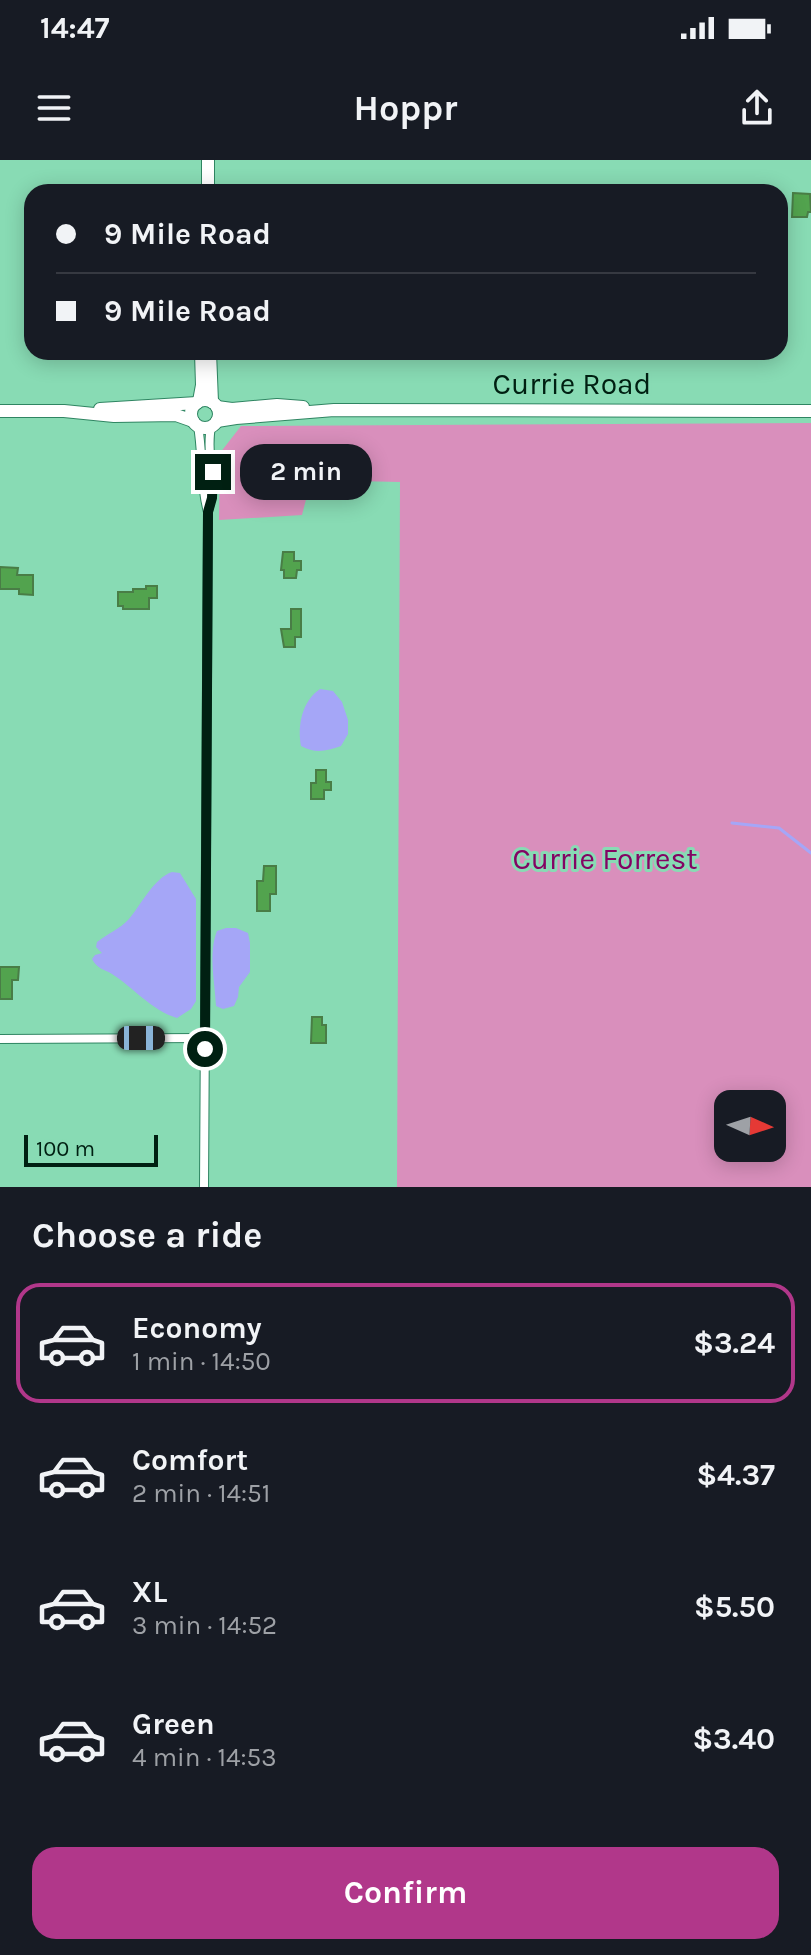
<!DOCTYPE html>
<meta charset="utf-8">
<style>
body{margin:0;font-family:Karla,sans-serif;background:#20242c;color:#f1f3f6;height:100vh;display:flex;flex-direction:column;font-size:30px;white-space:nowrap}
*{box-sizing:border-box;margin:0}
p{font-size:26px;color:#9ea1a6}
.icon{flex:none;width:44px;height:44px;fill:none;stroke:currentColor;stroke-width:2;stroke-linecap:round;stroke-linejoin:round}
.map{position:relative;height:1027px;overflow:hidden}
.drawer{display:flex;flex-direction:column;background:#171b24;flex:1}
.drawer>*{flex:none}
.top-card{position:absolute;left:24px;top:24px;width:764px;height:176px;border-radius:24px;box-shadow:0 4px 20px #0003;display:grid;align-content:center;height:176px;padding:0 32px;background:#171b24}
.needle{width:52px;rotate:93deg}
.fabs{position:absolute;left:714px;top:930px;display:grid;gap:16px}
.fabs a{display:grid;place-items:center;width:72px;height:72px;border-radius:16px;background:#171b24;box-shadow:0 4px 20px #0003;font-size:40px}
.scale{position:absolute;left:24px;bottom:20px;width:134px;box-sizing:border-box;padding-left:8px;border:4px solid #002012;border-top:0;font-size:22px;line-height:28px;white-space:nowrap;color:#002012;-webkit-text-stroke:6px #88dbb4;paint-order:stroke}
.end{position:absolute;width:36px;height:36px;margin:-18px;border:10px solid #002012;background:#fff;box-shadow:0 0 0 4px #fff}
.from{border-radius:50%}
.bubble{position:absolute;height:56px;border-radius:24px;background:#171b24;box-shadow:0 4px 20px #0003;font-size:26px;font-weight:700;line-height:56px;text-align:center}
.car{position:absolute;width:24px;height:48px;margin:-24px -12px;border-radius:10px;box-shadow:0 0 6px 2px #0007;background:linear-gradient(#222 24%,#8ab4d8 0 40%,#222 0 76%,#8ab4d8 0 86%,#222 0)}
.top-card b{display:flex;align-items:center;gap:28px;height:76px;font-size:30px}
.top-card b+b{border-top:2px solid #363941}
.top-card i{width:20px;height:20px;background:#f1f3f6}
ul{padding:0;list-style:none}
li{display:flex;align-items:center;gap:24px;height:120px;margin:0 16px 12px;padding:0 16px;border:4px solid transparent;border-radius:24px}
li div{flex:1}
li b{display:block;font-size:30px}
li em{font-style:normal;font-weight:700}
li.current{border-color:#b1378a}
li>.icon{width:72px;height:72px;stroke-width:1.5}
h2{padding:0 32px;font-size:36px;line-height:96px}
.button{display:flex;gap:16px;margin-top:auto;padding:16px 32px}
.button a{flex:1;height:92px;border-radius:24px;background:#b1378a;color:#fff;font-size:32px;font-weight:700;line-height:92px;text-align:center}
.status{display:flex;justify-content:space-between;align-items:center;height:56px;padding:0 40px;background:#171b24;direction:ltr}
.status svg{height:22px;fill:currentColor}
header{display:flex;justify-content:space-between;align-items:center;height:104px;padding:0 32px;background:#171b24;font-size:36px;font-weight:700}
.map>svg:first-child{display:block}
</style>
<div class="status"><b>14:47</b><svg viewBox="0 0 49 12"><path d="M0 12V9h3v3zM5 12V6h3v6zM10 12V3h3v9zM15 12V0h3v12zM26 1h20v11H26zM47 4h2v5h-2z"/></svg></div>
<header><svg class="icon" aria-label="menu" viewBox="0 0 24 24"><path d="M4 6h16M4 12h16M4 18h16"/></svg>Hoppr<svg class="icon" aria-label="share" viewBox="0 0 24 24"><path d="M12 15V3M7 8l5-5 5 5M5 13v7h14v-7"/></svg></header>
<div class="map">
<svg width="811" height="1027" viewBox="0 0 811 1027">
<rect width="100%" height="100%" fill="#88dbb4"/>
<!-- green -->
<path fill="#d98fbc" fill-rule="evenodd" d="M811,263V1027H397L400,322L311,320L302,355L219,360L220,293L241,266ZM728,944H772V988H728Z"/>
<!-- water -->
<g fill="#a5a6f7">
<path d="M320,529L333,531L342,542L348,560V574L341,586C326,591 316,594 301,586C297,566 302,541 320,529Z"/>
<path d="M172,712L180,713L196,739V841L191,849L177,858C151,850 134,828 112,814C104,809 97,809 92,799L95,795L102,793L96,787L97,782C107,774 120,769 129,759C141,745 154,718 172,712Z"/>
<path d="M226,768H236L248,773L250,783V812L239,827L238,837L234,846L223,849L216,846C215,821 208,794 217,771Z"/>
</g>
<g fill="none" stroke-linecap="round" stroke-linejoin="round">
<!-- stream -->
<polyline stroke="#a5a6f7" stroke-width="3" points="732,663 779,668 811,693"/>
</g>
<!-- building -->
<g fill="#52a34e" stroke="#497d46" stroke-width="2">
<polygon points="793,33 810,34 811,52 808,52 807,57 792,57"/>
<polygon points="283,392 294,392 294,401 301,401 301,410 297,410 296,418 284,418 284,410 281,410"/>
<polygon points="0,407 18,408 17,415 33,415 33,435 19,434 19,429 0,429"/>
<polygon points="146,426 157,426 157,438 149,438 149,449 123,449 123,446 118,446 118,432 133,432 133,429 146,429"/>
<polygon points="291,449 301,449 301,477 295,477 295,487 284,487 281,469 291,469"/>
<polygon points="316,610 326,610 326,622 331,622 331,630 324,630 324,639 311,639 311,623 316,623"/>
<polygon points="264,706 276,706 276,734 270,734 270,751 257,751 257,721 263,721"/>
<polygon points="0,807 19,807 18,820 12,820 12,839 0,839"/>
<polygon points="312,857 322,857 322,865 326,865 326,883 311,883"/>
</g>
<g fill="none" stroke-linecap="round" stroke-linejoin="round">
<!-- street casing -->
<g stroke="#2f8562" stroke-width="10">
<g id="street">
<path d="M198,266C203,294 200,324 208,352L204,1027"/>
<path d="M208,351C218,319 205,296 211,267"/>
<polyline points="0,879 204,878"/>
</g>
</g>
<!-- secondary casing -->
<g stroke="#2f8562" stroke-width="14">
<g id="secondary">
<polyline points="208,0 208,32"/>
<polyline points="210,192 212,242"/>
<circle cx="205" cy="254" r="14"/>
<polyline points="199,241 202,225 201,192"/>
<polyline points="217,247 232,249 277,245 303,247"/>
<polyline points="100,249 197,243"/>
<polyline points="0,251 64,251 114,256 176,255 193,261"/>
<polyline points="217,261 236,258 334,250 811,251"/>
</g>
</g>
<!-- street -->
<use href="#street" stroke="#fff" stroke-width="8"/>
<!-- secondary -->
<use href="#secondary" stroke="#fff" stroke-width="12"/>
</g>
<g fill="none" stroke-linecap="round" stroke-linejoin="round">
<!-- route -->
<polyline stroke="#002012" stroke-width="10" points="205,889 208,352 212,338 213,312"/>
</g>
<g text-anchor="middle" stroke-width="6" stroke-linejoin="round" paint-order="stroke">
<!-- street labels -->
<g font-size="30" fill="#002012" stroke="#88dbb4">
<text x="572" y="234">Currie Road</text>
</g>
<!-- park labels -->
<g font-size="30" fill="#840363" stroke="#88dbb4">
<text x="605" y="709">Currie Forrest</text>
</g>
</g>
</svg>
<div class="fabs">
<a><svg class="needle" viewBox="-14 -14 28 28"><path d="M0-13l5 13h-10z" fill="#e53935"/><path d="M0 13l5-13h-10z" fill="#9ea1a6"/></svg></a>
</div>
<div class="scale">100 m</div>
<i class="end from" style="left:205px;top:889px"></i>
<i class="end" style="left:213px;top:312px"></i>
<div class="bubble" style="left:240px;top:284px;width:132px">2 min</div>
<i class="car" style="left:141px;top:878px;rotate:90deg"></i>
<div class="top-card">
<b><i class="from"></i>9 Mile Road</b>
<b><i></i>9 Mile Road</b>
</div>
</div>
<section class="drawer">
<h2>Choose a ride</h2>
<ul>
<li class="current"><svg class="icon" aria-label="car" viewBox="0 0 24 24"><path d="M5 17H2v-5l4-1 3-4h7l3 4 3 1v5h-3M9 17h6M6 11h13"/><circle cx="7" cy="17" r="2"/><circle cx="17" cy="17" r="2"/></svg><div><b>Economy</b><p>1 min · 14:50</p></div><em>$3.24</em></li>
<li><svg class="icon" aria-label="car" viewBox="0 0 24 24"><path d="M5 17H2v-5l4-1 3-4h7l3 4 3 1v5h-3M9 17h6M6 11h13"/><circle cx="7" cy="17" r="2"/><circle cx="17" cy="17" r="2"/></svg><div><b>Comfort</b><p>2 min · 14:51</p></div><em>$4.37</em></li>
<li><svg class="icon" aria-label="car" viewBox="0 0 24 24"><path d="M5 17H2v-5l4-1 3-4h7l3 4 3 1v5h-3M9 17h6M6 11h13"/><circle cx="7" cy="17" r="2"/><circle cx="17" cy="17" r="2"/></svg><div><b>XL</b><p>3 min · 14:52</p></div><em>$5.50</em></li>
<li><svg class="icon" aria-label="car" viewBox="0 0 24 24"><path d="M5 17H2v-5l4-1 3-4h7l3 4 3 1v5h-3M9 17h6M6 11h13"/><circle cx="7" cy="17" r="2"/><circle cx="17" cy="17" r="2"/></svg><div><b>Green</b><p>4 min · 14:53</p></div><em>$3.40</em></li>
</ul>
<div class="button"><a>Confirm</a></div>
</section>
